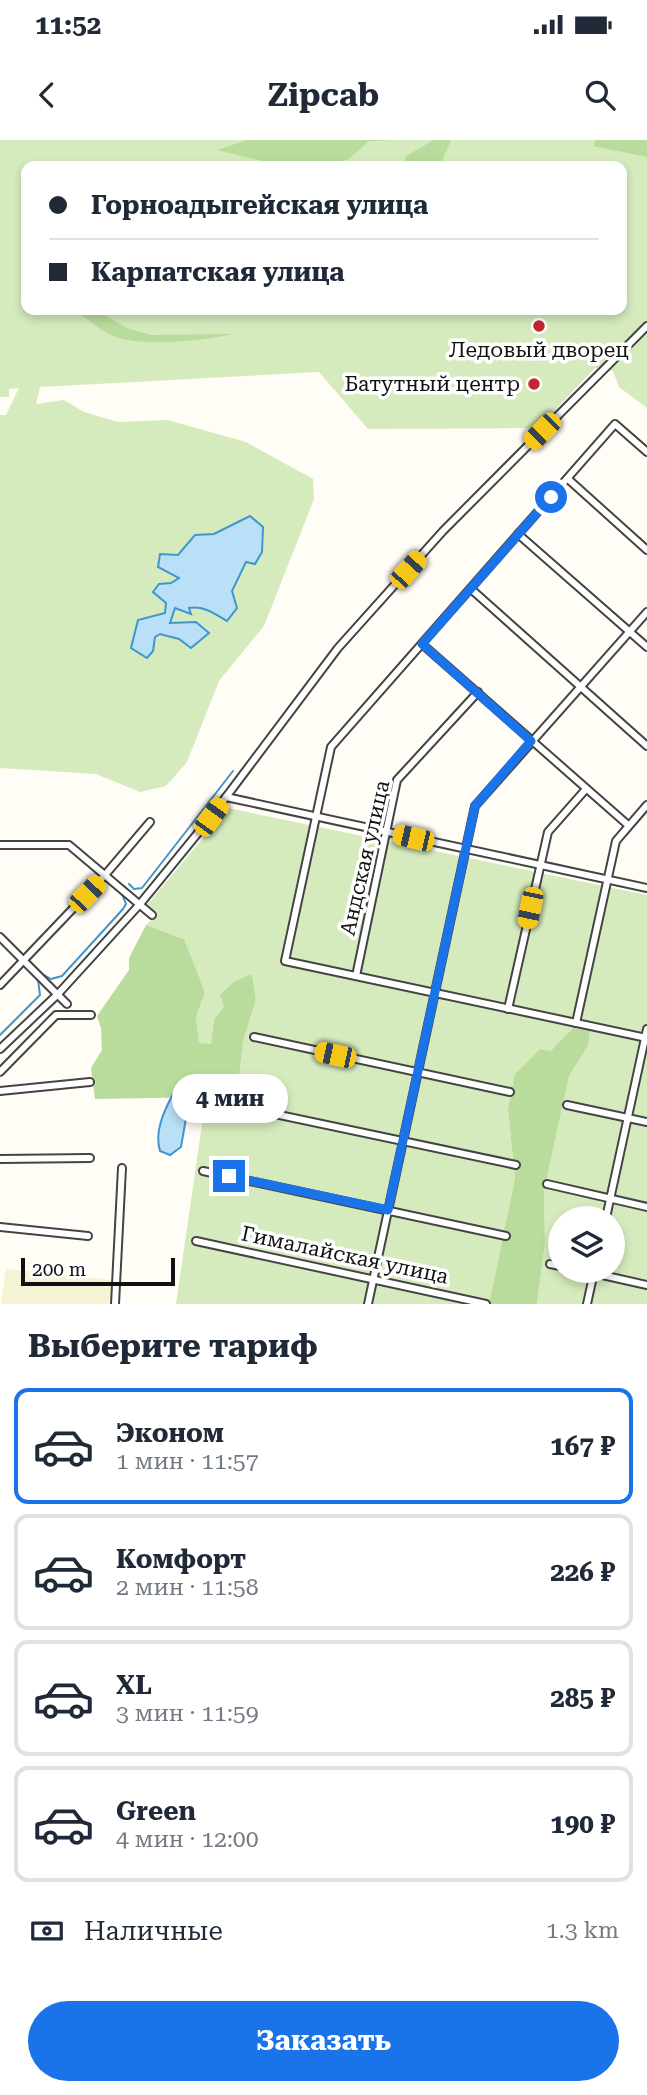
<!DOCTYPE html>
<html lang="ru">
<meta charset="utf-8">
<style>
body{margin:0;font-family:"Roboto Serif",serif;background:#f2f2f3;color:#1f2937;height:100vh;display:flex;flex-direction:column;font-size:26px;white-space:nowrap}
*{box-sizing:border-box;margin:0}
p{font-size:23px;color:#747a83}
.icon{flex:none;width:38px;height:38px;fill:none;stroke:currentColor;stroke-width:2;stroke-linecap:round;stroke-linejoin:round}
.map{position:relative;height:1164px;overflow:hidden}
.details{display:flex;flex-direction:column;background:#fff;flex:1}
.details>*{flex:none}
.hud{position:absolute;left:21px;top:21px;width:606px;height:154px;border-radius:14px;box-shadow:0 4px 10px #0003;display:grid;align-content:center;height:154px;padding:0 28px;background:#fff}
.fabs{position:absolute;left:548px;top:1066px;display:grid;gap:14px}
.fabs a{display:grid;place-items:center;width:77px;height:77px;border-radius:50%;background:#fff;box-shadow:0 4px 10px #0003;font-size:35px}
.scale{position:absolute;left:21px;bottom:18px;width:154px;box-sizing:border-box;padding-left:7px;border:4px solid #111;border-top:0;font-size:19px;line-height:24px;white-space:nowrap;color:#111;-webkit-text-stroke:5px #fff;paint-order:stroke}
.end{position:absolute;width:32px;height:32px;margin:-16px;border:9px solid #1a73e8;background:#fff;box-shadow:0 0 0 4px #fff}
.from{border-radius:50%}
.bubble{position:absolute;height:49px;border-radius:24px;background:#fff;box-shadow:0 4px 10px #0003;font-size:23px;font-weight:700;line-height:49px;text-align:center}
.car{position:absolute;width:21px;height:42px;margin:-21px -10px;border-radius:9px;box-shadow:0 0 5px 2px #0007;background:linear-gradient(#f5c518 24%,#345 0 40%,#f5c518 0 76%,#345 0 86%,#f5c518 0)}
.hud b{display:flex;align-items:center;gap:24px;height:66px;font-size:26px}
.hud b+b{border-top:2px solid #e0e1e3}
.hud i{width:18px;height:18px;background:#1f2937}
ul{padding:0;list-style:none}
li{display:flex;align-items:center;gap:21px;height:116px;margin:0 14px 10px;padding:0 14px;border:4px solid #e0e1e3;border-radius:14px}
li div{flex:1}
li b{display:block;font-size:26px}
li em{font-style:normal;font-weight:700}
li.selected{border-color:#1a73e8}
li>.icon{width:63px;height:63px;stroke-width:1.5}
h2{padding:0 28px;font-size:32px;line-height:84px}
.pay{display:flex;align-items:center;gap:18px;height:77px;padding:0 28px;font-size:26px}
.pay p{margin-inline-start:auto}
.button{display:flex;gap:14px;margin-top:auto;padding:14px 28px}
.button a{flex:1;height:80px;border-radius:42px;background:#1a73e8;color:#fff;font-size:28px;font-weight:700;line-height:80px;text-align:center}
.status{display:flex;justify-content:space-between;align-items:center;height:49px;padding:0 35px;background:#fff;direction:ltr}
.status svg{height:19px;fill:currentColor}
header{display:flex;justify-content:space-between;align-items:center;height:91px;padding:0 28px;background:#fff;font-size:32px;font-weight:700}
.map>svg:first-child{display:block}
</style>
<div class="status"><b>11:52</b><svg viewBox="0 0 49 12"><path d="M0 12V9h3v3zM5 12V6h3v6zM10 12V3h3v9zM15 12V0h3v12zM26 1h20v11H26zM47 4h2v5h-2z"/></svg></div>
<header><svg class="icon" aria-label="back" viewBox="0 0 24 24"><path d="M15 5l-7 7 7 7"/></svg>Zipcab<svg class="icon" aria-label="search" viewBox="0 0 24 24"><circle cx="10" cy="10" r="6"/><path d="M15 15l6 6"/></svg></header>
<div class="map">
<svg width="647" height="1164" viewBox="0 0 647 1164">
<rect width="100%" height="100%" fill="#fffdf5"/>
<!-- farmland -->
<polygon fill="#f6f3d4" points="6,1129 112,1140 109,1164 1,1164"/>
<!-- green -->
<g fill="#d5ebbd" fill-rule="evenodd">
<path d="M0,0H647V268L619,247L613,231L595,228L538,288L368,289L319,232L40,247L36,264L64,260L84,272L118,282L168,280L246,302L313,339L314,359L264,486L219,541L187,622L166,646L140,652L96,634L0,628V275H6L19,248L9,249V257H0ZM26,26H621V170H26Z"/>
<path d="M228,668L647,755V1164H537L545,1103L544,1051L569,936L588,906L590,892L573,888L508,970L515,1038L489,1164H176L206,957L238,947L243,901L256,860L252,835L214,879L211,904L199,903L196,877L205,852L184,799L146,785L151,780L147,765ZM560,1078H612V1130H560Z"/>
</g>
<!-- forest -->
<g fill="#b9dc9c">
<polygon points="247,0 399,0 369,1 349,19 326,26 283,26 217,10"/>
<polygon points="434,0 451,0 440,26 404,26 406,16"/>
<polygon points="596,0 647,0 647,17 593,6"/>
<path d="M74,170H96L127,188L151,195L233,194C203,201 139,208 111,195C98,189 86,178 74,170Z"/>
<polygon points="146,785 184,799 205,852 196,877 199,903 211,904 214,879 224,867 220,855 235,841 252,834 256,860 243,901 238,947 206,957 95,959 91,928 102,910 101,888 97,876 129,830 129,818"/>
<polygon points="573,888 590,891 588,906 569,936 544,1051 545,1103 537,1164 489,1164 515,1038 508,970 515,934 540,909 551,911"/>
</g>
<!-- water -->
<g fill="#b9e0f7" stroke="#3f96cf" stroke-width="2">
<path d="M250,376L263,387L262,412L255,424L246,422L232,451L237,468L227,481C215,474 203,465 189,468L191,474L175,468L170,483L196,482L209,493L191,508L179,499L160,494L155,497L153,511L147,518L131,508L138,480L165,473L166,463L153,452L159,444L171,443L179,438L158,427L160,414L178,415L195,395L214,394Z"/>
<path d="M180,952L186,954L189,961L181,1007L170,1015L160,1011C154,992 164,971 173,954Z"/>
</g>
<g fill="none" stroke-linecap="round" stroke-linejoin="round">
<!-- stream -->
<g stroke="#3f96cf" stroke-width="2">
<polyline points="129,744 134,749 142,748 233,631"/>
<polyline points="44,835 51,839 62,836 123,769 126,764 122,754"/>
<polyline points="0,895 40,855 38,840"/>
</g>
<!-- street casing -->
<g stroke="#444" stroke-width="10">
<g id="street">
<polyline points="647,312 615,284 331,607 285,821 647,898"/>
<polyline points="568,339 647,410"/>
<polyline points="518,394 647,507"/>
<polyline points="471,449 647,606"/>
<polyline points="422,504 628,685"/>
<polyline points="226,657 647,748"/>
<polyline points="0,705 69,705 152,775"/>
<polyline points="0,797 67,864"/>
<polyline points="356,836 397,640 478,552"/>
<polyline points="0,845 105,735 150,682"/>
<polyline points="508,869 548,692 586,649"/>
<polyline points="576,883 616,701 647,665"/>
<polyline points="254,897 510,952"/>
<polyline points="0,909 58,854 140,764 211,677 338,508 443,391 647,186"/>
<polyline points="0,932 56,875 91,875"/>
<polyline points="0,951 90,942"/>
<polyline points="223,963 516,1025"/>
<polyline points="567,965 647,982"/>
<polyline points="0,1019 90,1018"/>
<polyline points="203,1031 506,1096"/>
<polyline points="547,1044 647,1067"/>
<polyline points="606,1078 647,889"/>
<polyline points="0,1087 88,1096"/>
<polyline points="196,1101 486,1164"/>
<polyline points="550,1124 560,1126"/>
<polyline points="580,1130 647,1145"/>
<polyline points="115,1164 122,1028"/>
<polyline points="368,1164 475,666 647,472"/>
<polyline points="587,1164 594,1132"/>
</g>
</g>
<!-- street -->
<use href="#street" stroke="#fff" stroke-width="6"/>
</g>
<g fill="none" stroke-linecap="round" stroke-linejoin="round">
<!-- route -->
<polyline stroke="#1a73e8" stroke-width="9" points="229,1036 388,1070 475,666 531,601 422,504 551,357"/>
</g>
<!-- markers -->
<g fill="#c4262e" stroke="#fff" stroke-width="2.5">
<circle cx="539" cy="186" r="7"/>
<circle cx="534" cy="244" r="7"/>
</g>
<g text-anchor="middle" stroke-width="7" stroke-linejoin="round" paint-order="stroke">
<!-- poi labels -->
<g font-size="21" fill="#111" stroke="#fff">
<text x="539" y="217">Ледовый дворец</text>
<text x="520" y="251" text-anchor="end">Батутный центр</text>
</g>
<!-- street labels -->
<g font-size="21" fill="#111" stroke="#fff">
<text transform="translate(365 718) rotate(-77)" y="7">Андская улица</text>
<text transform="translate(345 1115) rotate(12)" y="7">Гималайская улица</text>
</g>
</g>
</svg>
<div class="fabs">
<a><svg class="icon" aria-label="layers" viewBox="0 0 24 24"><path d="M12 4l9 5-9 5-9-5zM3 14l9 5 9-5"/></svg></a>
</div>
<div class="scale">200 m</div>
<i class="end from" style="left:551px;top:357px"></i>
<i class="end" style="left:229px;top:1036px"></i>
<div class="bubble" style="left:172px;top:934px;width:116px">4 мин</div>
<i class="car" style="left:542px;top:291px;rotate:225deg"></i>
<i class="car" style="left:408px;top:430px;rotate:42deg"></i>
<i class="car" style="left:211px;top:677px;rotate:36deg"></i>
<i class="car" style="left:413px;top:698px;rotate:283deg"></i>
<i class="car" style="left:87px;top:754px;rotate:44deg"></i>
<i class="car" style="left:530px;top:768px;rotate:192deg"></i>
<i class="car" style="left:335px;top:915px;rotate:282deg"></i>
<div class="hud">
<b><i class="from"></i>Горноадыгейская улица</b>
<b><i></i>Карпатская улица</b>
</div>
</div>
<section class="details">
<h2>Выберите тариф</h2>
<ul>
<li class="selected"><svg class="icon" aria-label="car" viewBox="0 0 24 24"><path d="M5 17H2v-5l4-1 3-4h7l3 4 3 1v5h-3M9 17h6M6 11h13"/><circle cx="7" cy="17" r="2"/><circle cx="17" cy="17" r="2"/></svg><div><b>Эконом</b><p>1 мин · 11:57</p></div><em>167 ₽</em></li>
<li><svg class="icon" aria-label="car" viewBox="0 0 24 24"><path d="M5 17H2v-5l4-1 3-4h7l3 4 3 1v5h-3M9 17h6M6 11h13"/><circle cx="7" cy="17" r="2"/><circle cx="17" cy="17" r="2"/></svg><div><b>Комфорт</b><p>2 мин · 11:58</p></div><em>226 ₽</em></li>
<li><svg class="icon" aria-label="car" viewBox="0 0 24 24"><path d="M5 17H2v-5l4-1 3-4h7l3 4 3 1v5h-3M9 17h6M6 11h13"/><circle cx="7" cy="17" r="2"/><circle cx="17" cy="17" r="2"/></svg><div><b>XL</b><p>3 мин · 11:59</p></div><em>285 ₽</em></li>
<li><svg class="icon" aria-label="car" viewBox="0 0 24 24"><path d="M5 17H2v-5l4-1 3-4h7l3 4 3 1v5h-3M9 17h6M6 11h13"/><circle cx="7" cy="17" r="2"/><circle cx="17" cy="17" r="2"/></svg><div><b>Green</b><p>4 мин · 12:00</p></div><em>190 ₽</em></li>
</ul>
<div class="pay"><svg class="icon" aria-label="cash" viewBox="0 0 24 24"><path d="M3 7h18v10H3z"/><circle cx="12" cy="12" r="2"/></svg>Наличные<p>1.3 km</p></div>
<div class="button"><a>Заказать</a></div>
</section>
